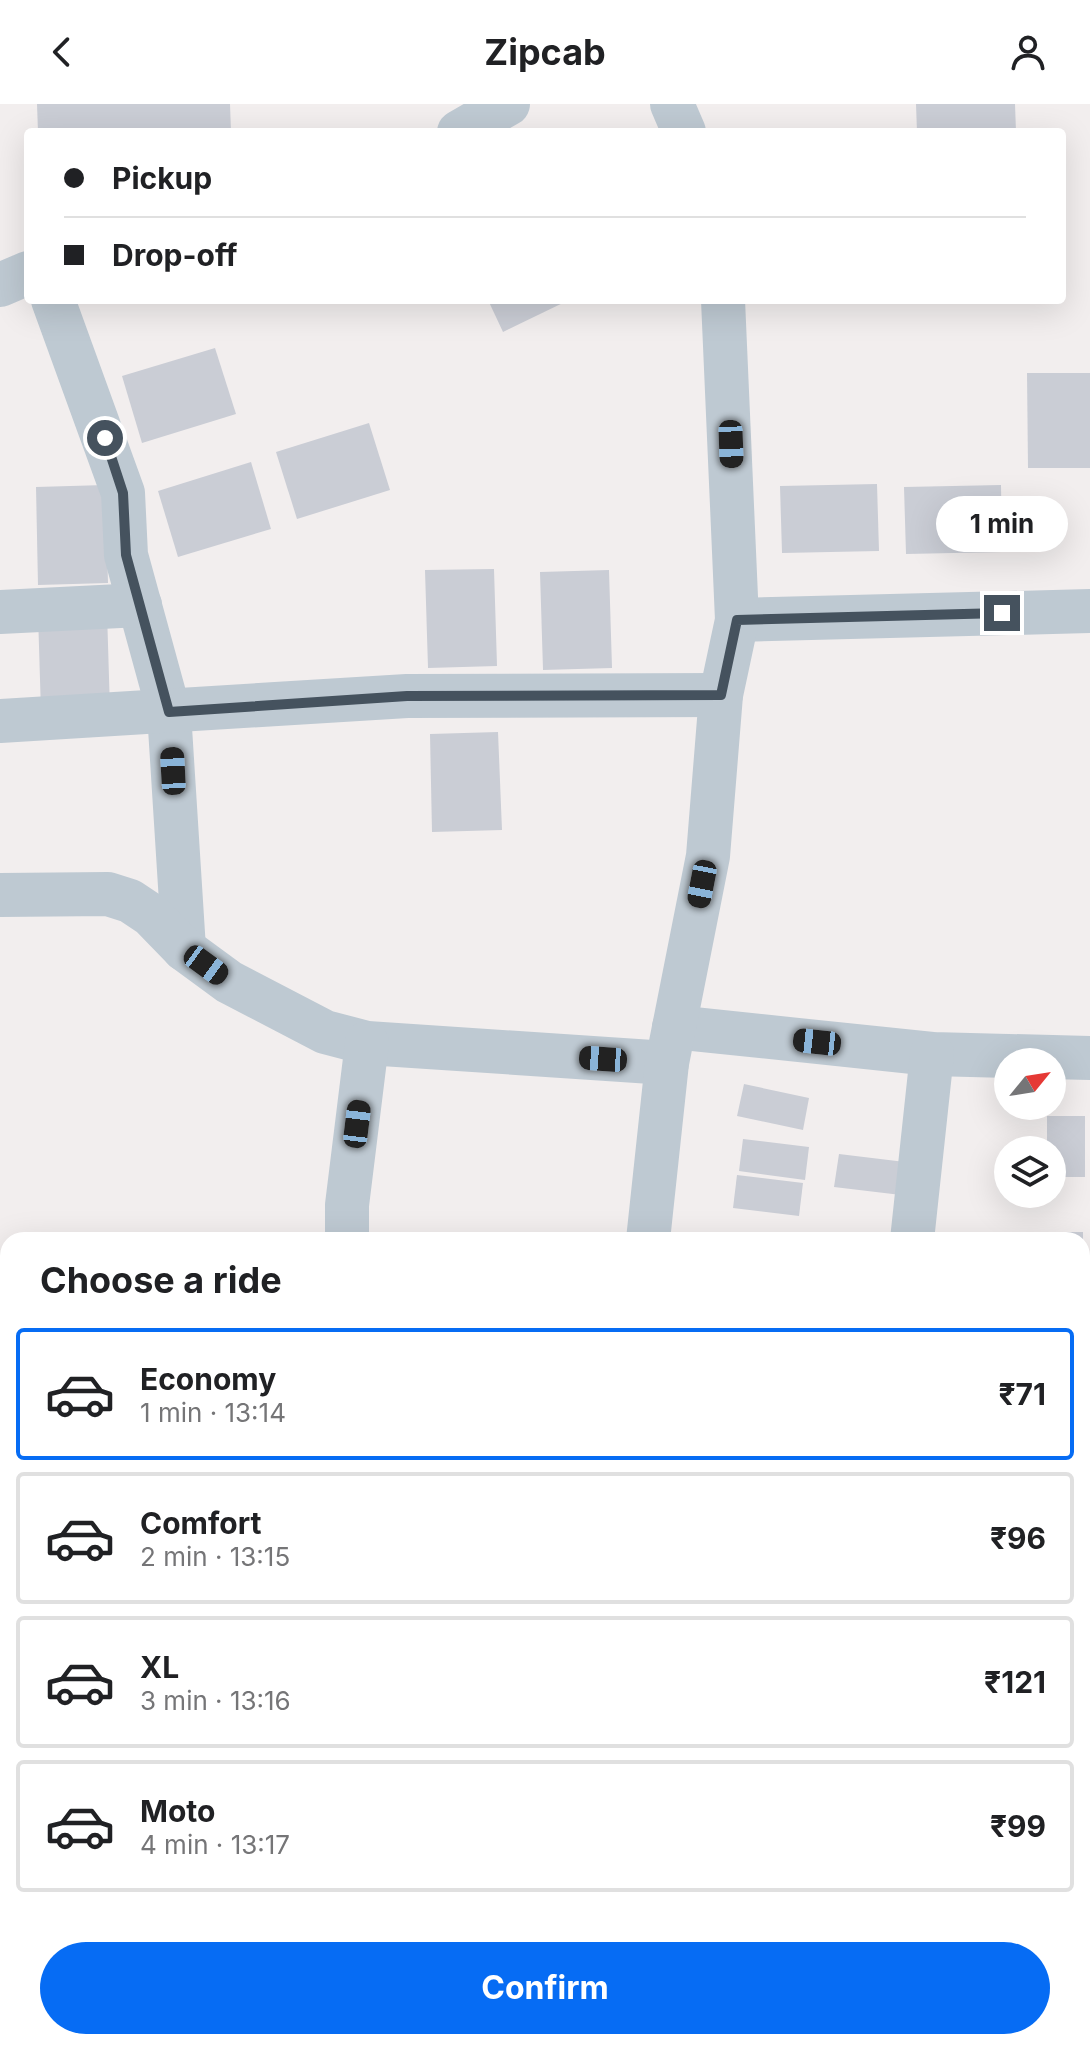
<!DOCTYPE html>
<meta charset="utf-8">
<style>
body{margin:0;font-family:Inter,sans-serif;background:#f2f2f2;color:#202124;height:100vh;display:flex;flex-direction:column;font-size:30px;white-space:nowrap}
*{box-sizing:border-box;margin:0}
p{font-size:26px;color:#757577}
.icon{flex:none;width:44px;height:44px;fill:none;stroke:currentColor;stroke-width:2;stroke-linecap:round;stroke-linejoin:round}
.map{position:relative;flex:1;overflow:hidden}
.sheet{position:absolute;left:0px;top:1128px;width:1090px;height:818px;display:flex;flex-direction:column;background:#fff;border-radius:24px 24px 0 0;box-shadow:0 8px 32px #0002}
.sheet>*{flex:none}
.hud{position:absolute;left:24px;top:24px;width:1042px;height:176px;border-radius:8px;box-shadow:0 8px 32px #0002;display:grid;align-content:center;height:176px;padding:0 40px;background:#fff}
.needle{width:52px;rotate:60deg}
.tools{position:absolute;left:994px;top:944px;display:grid;gap:16px}
.tools a{display:grid;place-items:center;width:72px;height:72px;border-radius:50%;background:#fff;box-shadow:0 8px 32px #0002;font-size:40px}
.end{position:absolute;width:36px;height:36px;margin:-18px;border:10px solid #45525e;background:#fff;box-shadow:0 0 0 4px #fff}
.from{border-radius:50%}
.bubble{position:absolute;height:56px;border-radius:28px;background:#fff;box-shadow:0 8px 32px #0002;font-size:26px;font-weight:700;line-height:56px;text-align:center}
.car{position:absolute;width:24px;height:48px;margin:-24px -12px;border-radius:10px;box-shadow:0 0 6px 2px #0007;background:linear-gradient(#222 24%,#8ab4d8 0 40%,#222 0 76%,#8ab4d8 0 86%,#222 0)}
.hud b{display:flex;align-items:center;gap:28px;height:76px;font-size:30px}
.hud b+b{border-top:2px solid #e0e0e0}
.hud i{width:20px;height:20px;background:#202124}
ul{padding:0;list-style:none}
li{display:flex;align-items:center;gap:24px;height:132px;margin:0 16px 12px;padding:0 24px;border:4px solid #e0e0e0;border-radius:8px}
li div{flex:1}
li b{display:block;font-size:30px}
li em{font-style:normal;font-weight:700}
li.selected{border-color:#066cf4}
li>.icon{width:72px;height:72px;stroke-width:1.5}
h2{padding:0 40px;font-size:36px;line-height:96px}
.button{display:flex;gap:16px;margin-top:auto;padding:16px 40px}
.button a{flex:1;height:92px;border-radius:48px;background:#066cf4;color:#fff;font-size:32px;font-weight:700;line-height:92px;text-align:center}
header{display:flex;justify-content:space-between;align-items:center;height:104px;padding:0 40px;background:#fff;font-size:36px;font-weight:700}
.map>svg:first-child{display:block}
</style>
<header><svg class="icon" aria-label="back" viewBox="0 0 24 24"><path d="M15 5l-7 7 7 7"/></svg>Zipcab<svg class="icon" aria-label="person" viewBox="0 0 24 24"><circle cx="12" cy="8" r="4"/><path d="M4 21q1-7 8-7t8 7"/></svg></header>
<div class="map">
<svg width="1090" height="1945" viewBox="0 0 1090 1945">
<rect width="100%" height="100%" fill="#f2eeee"/>
<!-- building -->
<g fill="#cacdd5">
<polygon points="37,0 230,0 231,28 38,28"/>
<polygon points="916,0 1015,0 1016,28 917,28"/>
<polygon points="488,196 569,196 503,228"/>
<polygon points="215,244 236,310 142,339 122,272"/>
<polygon points="1027,269 1090,269 1090,364 1028,364"/>
<polygon points="369,319 390,386 297,415 276,348"/>
<polygon points="251,358 271,425 178,453 158,387"/>
<polygon points="877,380 879,447 782,449 780,382"/>
<polygon points="105,381 108,479 38,481 36,383"/>
<polygon points="1001,381 1002,448 906,450 904,383"/>
<polygon points="494,465 497,562 428,564 425,466"/>
<polygon points="609,466 612,564 543,566 540,468"/>
<polygon points="107,508 110,606 41,608 38,510"/>
<polygon points="498,628 502,726 432,728 430,630"/>
<polygon points="744,980 809,994 803,1026 737,1012"/>
<polygon points="1047,1012 1085,1012 1085,1073 1052,1073 1052,1046 1047,1046"/>
<polygon points="743,1035 809,1043 805,1076 739,1067"/>
<polygon points="839,1050 905,1058 901,1091 834,1083"/>
<polygon points="737,1071 803,1079 799,1112 733,1104"/>
<rect x="1045" y="1128" width="38" height="8"/>
<polygon points="1087,1236 1090,1236 1090,1297 1084,1297"/>
<rect x="1082" y="1319" width="8" height="60"/>
<rect x="1083" y="1543" width="7" height="60"/>
<rect x="1082" y="1671" width="8" height="61"/>
<rect x="1082" y="1765" width="8" height="60"/>
<polygon points="430,1940 480,1942 480,1945 430,1945"/>
</g>
<g fill="none" stroke-linecap="round" stroke-linejoin="round">
<!-- minor -->
<g stroke="#bec9d2" stroke-width="44">
<polyline points="672,0 684,28"/>
<polyline points="459,28 508,0"/>
<polyline points="0,181 28,169"/>
<polyline points="53,196 123,389 126,451 169,608 184,845"/>
<polyline points="0,508 140,501"/>
<polyline points="737,516 1090,507"/>
<polyline points="0,617 407,592 721,591"/>
<polyline points="0,791 108,790 130,797 151,811 184,845 229,878 325,928 367,939 667,959"/>
<polyline points="674,923 932,950 1090,954"/>
<polyline points="347,1136 347,1101 367,939"/>
<polyline points="648,1136 667,959 708,752 721,591 737,516 723,196"/>
<polyline points="912,1136 932,950"/>
<polyline points="0,1176 8,1235"/>
<polyline points="1082,1210 1090,1210"/>
<polyline points="0,1271 8,1270"/>
<polyline points="1082,1425 1090,1425"/>
<polyline points="0,1578 8,1578"/>
<polyline points="1082,1649 1090,1649"/>
<polyline points="1082,1866 1090,1866"/>
<polyline points="0,1928 8,1928"/>
<polyline points="390,1938 390,1945"/>
<polyline points="560,1938 560,1945"/>
<polyline points="904,1938 904,1945"/>
<polyline points="41,1945 41,1938"/>
</g>
</g>
<g fill="none" stroke-linecap="round" stroke-linejoin="round">
<!-- route -->
<polyline stroke="#45525e" stroke-width="10" points="105,334 123,389 126,451 169,608 407,592 721,591 737,516 1002,509"/>
</g>
</svg>
<div class="tools">
<a><svg class="needle" viewBox="-14 -14 28 28"><path d="M0-13l5 13h-10z" fill="#e53935"/><path d="M0 13l5-13h-10z" fill="#757577"/></svg></a>
<a><svg class="icon" aria-label="layers" viewBox="0 0 24 24"><path d="M12 4l9 5-9 5-9-5zM3 14l9 5 9-5"/></svg></a>
</div>
<i class="end from" style="left:105px;top:334px"></i>
<i class="end" style="left:1002px;top:509px"></i>
<div class="bubble" style="left:936px;top:392px;width:132px">1 min</div>
<i class="car" style="left:731px;top:340px;rotate:178deg"></i>
<i class="car" style="left:173px;top:667px;rotate:357deg"></i>
<i class="car" style="left:702px;top:780px;rotate:191deg"></i>
<i class="car" style="left:206px;top:861px;rotate:126deg"></i>
<i class="car" style="left:817px;top:938px;rotate:276deg"></i>
<i class="car" style="left:603px;top:955px;rotate:274deg"></i>
<i class="car" style="left:357px;top:1020px;rotate:7deg"></i>
<div class="hud">
<b><i class="from"></i>Pickup</b>
<b><i></i>Drop-off</b>
</div>
<section class="sheet">
<h2>Choose a ride</h2>
<ul>
<li class="selected"><svg class="icon" aria-label="car" viewBox="0 0 24 24"><path d="M5 17H2v-5l4-1 3-4h7l3 4 3 1v5h-3M9 17h6M6 11h13"/><circle cx="7" cy="17" r="2"/><circle cx="17" cy="17" r="2"/></svg><div><b>Economy</b><p>1 min · 13:14</p></div><em>₹71</em></li>
<li><svg class="icon" aria-label="car" viewBox="0 0 24 24"><path d="M5 17H2v-5l4-1 3-4h7l3 4 3 1v5h-3M9 17h6M6 11h13"/><circle cx="7" cy="17" r="2"/><circle cx="17" cy="17" r="2"/></svg><div><b>Comfort</b><p>2 min · 13:15</p></div><em>₹96</em></li>
<li><svg class="icon" aria-label="car" viewBox="0 0 24 24"><path d="M5 17H2v-5l4-1 3-4h7l3 4 3 1v5h-3M9 17h6M6 11h13"/><circle cx="7" cy="17" r="2"/><circle cx="17" cy="17" r="2"/></svg><div><b>XL</b><p>3 min · 13:16</p></div><em>₹121</em></li>
<li><svg class="icon" aria-label="car" viewBox="0 0 24 24"><path d="M5 17H2v-5l4-1 3-4h7l3 4 3 1v5h-3M9 17h6M6 11h13"/><circle cx="7" cy="17" r="2"/><circle cx="17" cy="17" r="2"/></svg><div><b>Moto</b><p>4 min · 13:17</p></div><em>₹99</em></li>
</ul>
<div class="button"><a>Confirm</a></div>
</section>
</div>
